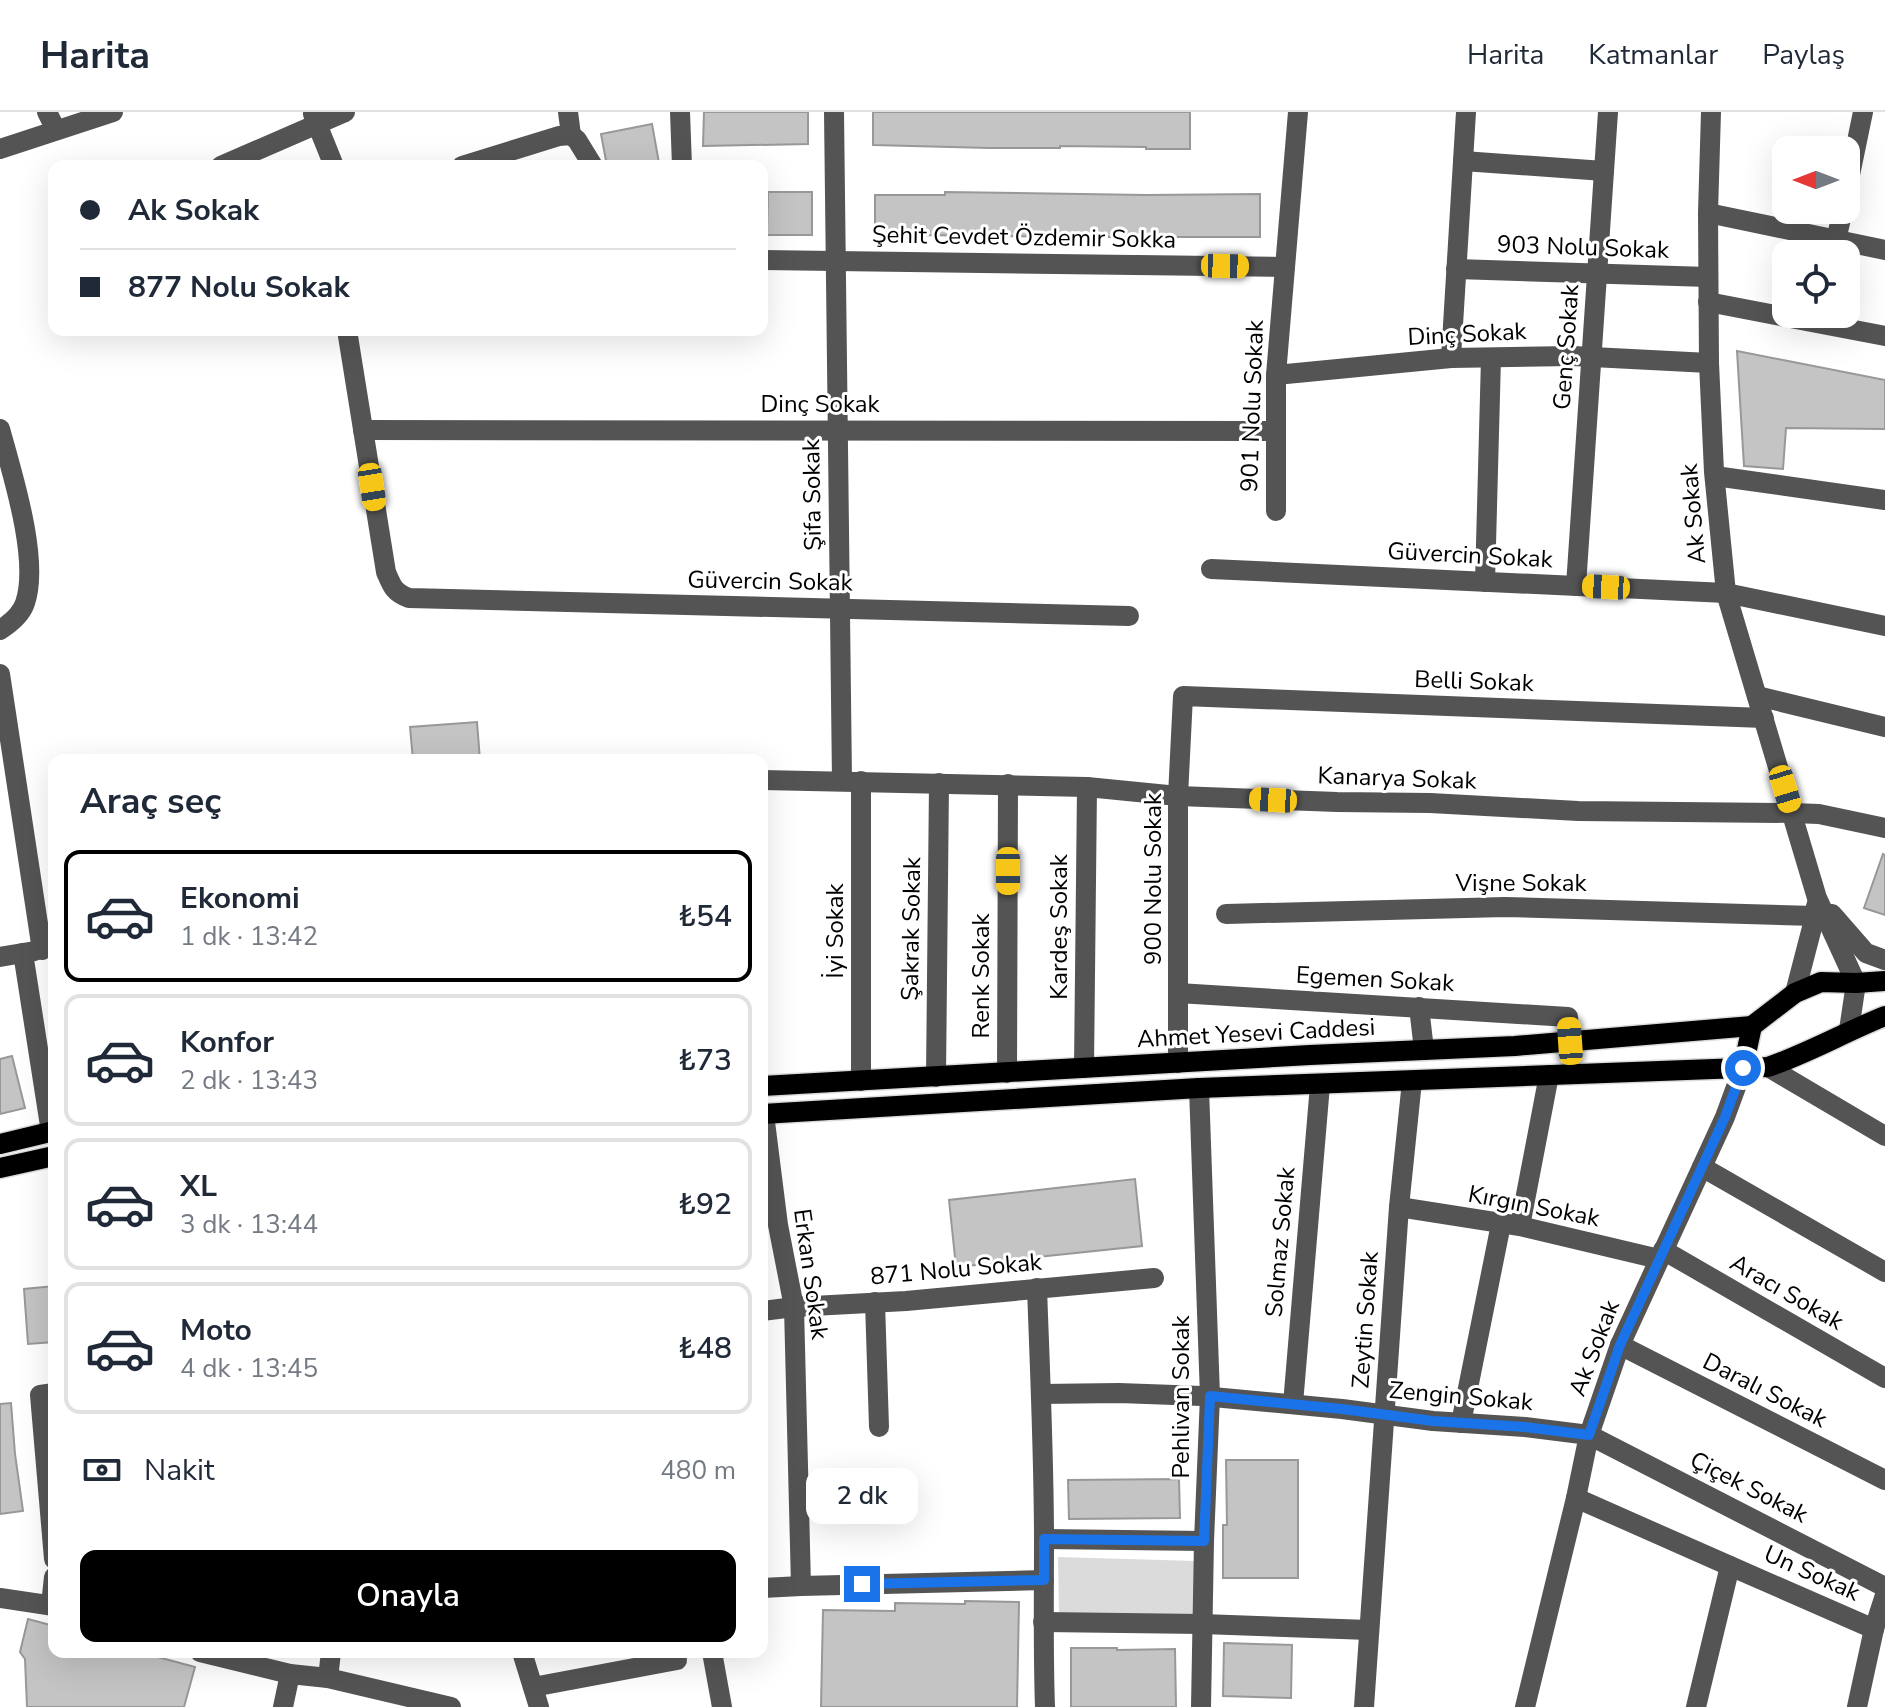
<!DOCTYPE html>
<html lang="tr">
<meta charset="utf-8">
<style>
body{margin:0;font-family:"Nunito Sans",sans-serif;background:#f6f6f7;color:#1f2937;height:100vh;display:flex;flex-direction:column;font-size:30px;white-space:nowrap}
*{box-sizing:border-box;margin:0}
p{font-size:26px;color:#747a83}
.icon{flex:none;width:44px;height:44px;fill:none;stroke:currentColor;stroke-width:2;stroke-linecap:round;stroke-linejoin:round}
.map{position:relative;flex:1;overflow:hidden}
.drawer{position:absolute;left:48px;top:642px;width:720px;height:904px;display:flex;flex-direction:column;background:#fff;border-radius:16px;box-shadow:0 8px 32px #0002}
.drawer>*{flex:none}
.guide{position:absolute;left:48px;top:48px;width:720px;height:176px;border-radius:16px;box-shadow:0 8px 32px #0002;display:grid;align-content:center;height:176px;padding:0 32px;background:#fff}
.needle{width:52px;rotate:270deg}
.tools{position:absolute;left:1772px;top:24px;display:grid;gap:16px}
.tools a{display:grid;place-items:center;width:88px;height:88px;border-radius:16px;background:#fff;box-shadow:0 8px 32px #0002;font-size:40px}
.end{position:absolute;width:36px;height:36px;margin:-18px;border:10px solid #1a73e8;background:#fff;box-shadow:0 0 0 4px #fff}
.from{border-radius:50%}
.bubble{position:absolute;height:56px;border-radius:16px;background:#fff;box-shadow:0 8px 32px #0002;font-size:26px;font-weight:600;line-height:56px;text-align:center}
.car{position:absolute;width:24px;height:48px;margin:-24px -12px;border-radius:10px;box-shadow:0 0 6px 2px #0007;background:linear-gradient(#f5c518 24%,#345 0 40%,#f5c518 0 76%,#345 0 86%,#f5c518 0)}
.guide b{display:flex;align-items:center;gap:28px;height:76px;font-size:30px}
.guide b+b{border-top:2px solid #e0e1e3}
.guide i{width:20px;height:20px;background:#1f2937}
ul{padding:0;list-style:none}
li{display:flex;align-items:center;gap:24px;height:132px;margin:0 16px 12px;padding:0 16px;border:4px solid #e0e1e3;border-radius:16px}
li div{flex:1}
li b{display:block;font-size:30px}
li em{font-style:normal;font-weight:600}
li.selected{border-color:#000}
li>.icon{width:72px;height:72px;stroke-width:1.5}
h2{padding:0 32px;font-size:36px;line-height:96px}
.pay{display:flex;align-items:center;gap:20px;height:88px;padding:0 32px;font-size:30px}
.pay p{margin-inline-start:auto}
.cta{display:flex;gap:16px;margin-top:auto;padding:16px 32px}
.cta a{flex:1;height:92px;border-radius:16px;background:#000;color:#fff;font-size:32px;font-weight:600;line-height:92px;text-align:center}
header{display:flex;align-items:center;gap:48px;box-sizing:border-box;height:112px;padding:0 40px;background:#fff;border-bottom:2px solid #e0e1e3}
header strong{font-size:38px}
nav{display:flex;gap:44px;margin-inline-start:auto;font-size:28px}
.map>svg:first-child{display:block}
</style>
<header>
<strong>Harita</strong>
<nav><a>Harita</a><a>Katmanlar</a><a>Paylaş</a></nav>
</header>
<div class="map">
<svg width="1885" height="1595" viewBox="0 0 1885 1595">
<rect width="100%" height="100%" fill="#fff"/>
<!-- green -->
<polygon fill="#dbdbdb" points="1058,1445 1196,1449 1194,1505 1059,1502"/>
<!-- building -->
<g fill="#c4c4c4" stroke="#989898" stroke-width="2">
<polygon points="704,0 808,0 808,32 703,34"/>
<polygon points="873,0 1190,0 1190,37 1146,37 1146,35 1060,34 1060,36 989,36 873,33"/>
<polygon points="652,12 659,51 645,54 607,54 601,22"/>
<polygon points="768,80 812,80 812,123 767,123"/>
<polygon points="945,80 1146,83 1260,82 1260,125 1080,125 919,123 919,126 875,125 875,83 945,83"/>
<polygon points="1737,239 1885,268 1885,317 1786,316 1783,357 1744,354"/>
<polygon points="477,610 480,648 413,648 410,615"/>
<polygon points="1883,742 1885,743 1885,803 1864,796"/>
<polygon points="12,944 25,996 0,1002 0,947"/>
<polygon points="1135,1067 1142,1134 1008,1148 1008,1150 956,1155 949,1088"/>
<polygon points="54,1174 54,1230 28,1232 24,1177"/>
<polygon points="11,1291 15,1342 23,1399 0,1402 0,1292"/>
<polygon points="1226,1348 1298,1348 1298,1466 1223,1466 1223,1413 1227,1413"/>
<polygon points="1179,1367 1180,1406 1069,1407 1068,1368"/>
<polygon points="965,1489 1019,1490 1017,1595 821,1595 823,1498 895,1499 895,1491 965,1492"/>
<polygon points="28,1507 54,1514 54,1540 139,1540 195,1555 184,1595 27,1595 25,1547 20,1540"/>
<polygon points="1224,1531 1292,1533 1291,1586 1223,1584"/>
<polygon points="1071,1536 1117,1536 1117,1538 1175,1537 1176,1595 1071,1595"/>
</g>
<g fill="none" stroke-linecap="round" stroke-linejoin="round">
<!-- major casing -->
<g stroke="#dbdbdb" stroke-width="23">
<g id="major">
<polyline points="1752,914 1795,881 1821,870 1856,871 1885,869"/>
<polyline points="1743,956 1752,914"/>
<polyline points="762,974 1310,943 1515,934 1752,914"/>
<path d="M762,1002L1199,976L1768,955C1809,941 1845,920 1885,904"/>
<polyline points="0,1032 54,1019"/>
<polyline points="0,1056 54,1044"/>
</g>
</g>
<!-- minor -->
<g stroke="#545454" stroke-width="20">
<polyline points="47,0 56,18"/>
<polyline points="680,0 682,54"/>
<polyline points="834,0 842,669"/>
<polyline points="1711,0 1708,101 1709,251 1714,360 1726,481 1817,786 1856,871 1849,918"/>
<polyline points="313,2 334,54"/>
<polyline points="571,23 577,28 593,54"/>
<polyline points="0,37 113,0"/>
<polyline points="1463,49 1604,59"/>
<polyline points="221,54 345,0"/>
<polyline points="462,54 559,24 571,23 568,0"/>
<polyline points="1846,82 1863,0"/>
<polyline points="1708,101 1885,138"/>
<polyline points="1836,128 1843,98"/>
<polyline points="762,148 1285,155"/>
<polyline points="1456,157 1708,165"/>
<polyline points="1708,190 1885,224"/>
<path d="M347,218L386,460C392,474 394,481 409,486L1129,504"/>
<polyline points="1451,246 1466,0"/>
<polyline points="1276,263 1451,246 1573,244 1709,251"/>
<path d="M0,317C12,361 40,448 25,491C21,503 11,511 0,518"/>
<polyline points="363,318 1276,319"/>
<polyline points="1715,364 1885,388"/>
<polyline points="1276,399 1276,263 1298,0"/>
<polyline points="1211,457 1726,481 1885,514"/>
<polyline points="1485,470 1491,246"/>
<polyline points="1576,474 1608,0"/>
<polyline points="0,562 42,838"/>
<polyline points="1757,584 1885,615"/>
<polyline points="762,668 1087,675 1178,684 1337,690 1430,691 1578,699 1792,701 1819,702 1885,716"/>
<polyline points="861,669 861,969"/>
<polyline points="1226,802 1505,795 1815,804"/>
<polyline points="1832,802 1866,841 1885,848"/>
<polyline points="23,841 51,1020"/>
<polyline points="0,845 35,839"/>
<polyline points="1178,881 1568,905 1570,929"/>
<polyline points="1795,881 1815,804 1816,794"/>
<polyline points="1419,895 1424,938"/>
<polyline points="1178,951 1178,684 1183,584 1764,606"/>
<polyline points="1768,955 1885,1024"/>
<polyline points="1084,956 1087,675"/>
<polyline points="1007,961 1008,672"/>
<polyline points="936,965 939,671"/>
<polyline points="1199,976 1210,1284 1204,1429 1201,1595"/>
<polyline points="764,1002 778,1113 794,1195 801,1474"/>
<polyline points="1702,1055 1885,1160"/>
<polyline points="1399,1095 1520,1114 1659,1147"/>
<polyline points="1520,1114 1549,963"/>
<polyline points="1663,1138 1885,1266"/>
<path d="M1037,1176C1040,1260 1044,1345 1044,1429C1044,1484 1043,1540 1045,1595"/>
<polyline points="875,1190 879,1315"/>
<polyline points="762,1199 794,1195 906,1189 1154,1166"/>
<polyline points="1620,1233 1885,1368"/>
<polyline points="54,1281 40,1283 54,1447"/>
<polyline points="1041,1282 1119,1281 1202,1284 1342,1297 1433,1309 1525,1315 1589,1323 1885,1475"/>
<polyline points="1293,1292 1320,973"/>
<polyline points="1461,1311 1501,1112"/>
<polyline points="1576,1386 1730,1454"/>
<polyline points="1044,1427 1204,1429"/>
<polyline points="762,1476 801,1474 1044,1468"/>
<polyline points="0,1486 54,1494"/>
<polyline points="51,1493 54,1465"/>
<polyline points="1043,1510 1202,1512 1369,1518"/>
<polyline points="200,1540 290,1562 328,1566 451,1595"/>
<polyline points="522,1540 539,1595"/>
<polyline points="712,1540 722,1595"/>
<polyline points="328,1566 331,1540"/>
<polyline points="533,1575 677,1548 676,1540"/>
<polyline points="283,1595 290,1562"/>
<polyline points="1364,1595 1399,1095 1412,969"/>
<polyline points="1525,1595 1576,1386 1589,1323 1620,1233 1725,1005 1743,956"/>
<polyline points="1696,1595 1730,1454 1874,1517"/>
<polyline points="1857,1595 1874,1517 1885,1483"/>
</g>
<!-- major -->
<use href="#major" stroke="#000" stroke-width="20"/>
</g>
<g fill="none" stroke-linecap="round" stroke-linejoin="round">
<!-- route -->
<polyline stroke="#1a73e8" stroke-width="10" points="862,1472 1044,1468 1044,1427 1204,1429 1210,1284 1342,1297 1433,1309 1525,1315 1589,1323 1620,1233 1725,1005 1743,956"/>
</g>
<g text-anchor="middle" stroke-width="6" stroke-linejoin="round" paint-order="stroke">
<!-- street labels -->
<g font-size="24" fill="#000" stroke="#fff">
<text transform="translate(1024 125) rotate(1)" y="8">Şehit Cevdet Özdemir Sokka</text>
<text transform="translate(1583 135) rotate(2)" y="8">903 Nolu Sokak</text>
<text transform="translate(1467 222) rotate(-3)" y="8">Dinç Sokak</text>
<text transform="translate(1566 235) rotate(-86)" y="8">Genç Sokak</text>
<text x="820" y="300">Dinç Sokak</text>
<text transform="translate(1252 294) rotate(-88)" y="8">901 Nolu Sokak</text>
<text transform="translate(812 383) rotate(-91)" y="8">Şifa Sokak</text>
<text transform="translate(1693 402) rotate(-95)" y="8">Ak Sokak</text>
<text transform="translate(1470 443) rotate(3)" y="8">Güvercin Sokak</text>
<text transform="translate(770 469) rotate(1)" y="8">Güvercin Sokak</text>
<text transform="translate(1474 569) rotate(2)" y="8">Belli Sokak</text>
<text transform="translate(1397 666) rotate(2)" y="8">Kanarya Sokak</text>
<text transform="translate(1153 767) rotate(-90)" y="8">900 Nolu Sokak</text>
<text x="1521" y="779">Vişne Sokak</text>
<text transform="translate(1059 815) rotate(-90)" y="8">Kardeş Sokak</text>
<text transform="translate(911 817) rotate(-89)" y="8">Şakrak Sokak</text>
<text transform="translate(835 819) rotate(-90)" y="8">İyi Sokak</text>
<text transform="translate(981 864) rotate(-90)" y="8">Renk Sokak</text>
<text transform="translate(1375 867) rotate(3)" y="8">Egemen Sokak</text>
<text transform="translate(1256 921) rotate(-3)" y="8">Ahmet Yesevi Caddesi</text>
<text transform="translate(1534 1094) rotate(11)" y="8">Kırgın Sokak</text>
<text transform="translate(1280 1130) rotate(-85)" y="8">Solmaz Sokak</text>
<text transform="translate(956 1157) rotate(-5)" y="8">871 Nolu Sokak</text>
<text transform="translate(811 1162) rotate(82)" y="8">Erkan Sokak</text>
<text transform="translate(1787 1180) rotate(30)" y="8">Aracı Sokak</text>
<text transform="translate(1365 1208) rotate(-86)" y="8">Zeytin Sokak</text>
<text transform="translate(1594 1236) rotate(-69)" y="8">Ak Sokak</text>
<text transform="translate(1765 1278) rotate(27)" y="8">Daralı Sokak</text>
<text transform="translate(1461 1284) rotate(5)" y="8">Zengin Sokak</text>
<text transform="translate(1181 1285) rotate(-90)" y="8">Pehlivan Sokak</text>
<text transform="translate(1749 1375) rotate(27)" y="8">Çiçek Sokak</text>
<text transform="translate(1812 1461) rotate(24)" y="8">Un Sokak</text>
</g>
</g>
</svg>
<div class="tools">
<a><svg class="needle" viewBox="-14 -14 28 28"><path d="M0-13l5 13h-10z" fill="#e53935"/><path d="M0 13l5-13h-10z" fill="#747a83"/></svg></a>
<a><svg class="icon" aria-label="locate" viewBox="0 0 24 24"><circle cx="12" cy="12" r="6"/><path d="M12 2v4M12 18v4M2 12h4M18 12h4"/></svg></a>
</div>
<i class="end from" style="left:1743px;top:956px"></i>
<i class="end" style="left:862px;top:1472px"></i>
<div class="bubble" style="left:806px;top:1356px;width:112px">2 dk</div>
<i class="car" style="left:1225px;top:154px;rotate:91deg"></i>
<i class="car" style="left:372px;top:375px;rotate:171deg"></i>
<i class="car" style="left:1606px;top:475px;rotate:273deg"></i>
<i class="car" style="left:1785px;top:677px;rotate:163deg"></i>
<i class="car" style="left:1273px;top:688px;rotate:273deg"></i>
<i class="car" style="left:1008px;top:759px;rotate:180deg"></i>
<i class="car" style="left:1570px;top:929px;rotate:356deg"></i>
<div class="guide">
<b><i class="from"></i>Ak Sokak</b>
<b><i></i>877 Nolu Sokak</b>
</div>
<section class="drawer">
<h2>Araç seç</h2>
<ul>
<li class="selected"><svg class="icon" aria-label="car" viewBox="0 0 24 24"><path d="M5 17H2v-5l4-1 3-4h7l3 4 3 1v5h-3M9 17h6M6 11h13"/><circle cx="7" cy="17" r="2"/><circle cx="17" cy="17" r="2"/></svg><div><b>Ekonomi</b><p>1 dk · 13:42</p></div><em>₺54</em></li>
<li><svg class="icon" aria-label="car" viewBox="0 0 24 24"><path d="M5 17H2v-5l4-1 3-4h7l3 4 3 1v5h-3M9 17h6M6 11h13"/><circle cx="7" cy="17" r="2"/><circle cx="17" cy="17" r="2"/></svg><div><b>Konfor</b><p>2 dk · 13:43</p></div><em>₺73</em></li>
<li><svg class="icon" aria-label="car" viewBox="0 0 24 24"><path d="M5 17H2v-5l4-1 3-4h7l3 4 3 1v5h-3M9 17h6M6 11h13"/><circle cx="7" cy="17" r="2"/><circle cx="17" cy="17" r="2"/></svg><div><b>XL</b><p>3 dk · 13:44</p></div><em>₺92</em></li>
<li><svg class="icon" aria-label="car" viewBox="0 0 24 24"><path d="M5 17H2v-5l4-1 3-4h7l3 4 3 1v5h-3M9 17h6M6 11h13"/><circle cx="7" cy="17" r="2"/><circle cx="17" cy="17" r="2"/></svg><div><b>Moto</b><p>4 dk · 13:45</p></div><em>₺48</em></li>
</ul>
<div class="pay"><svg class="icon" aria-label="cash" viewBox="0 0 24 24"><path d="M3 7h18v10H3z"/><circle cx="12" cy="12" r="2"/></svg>Nakit<p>480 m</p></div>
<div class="cta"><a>Onayla</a></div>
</section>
</div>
